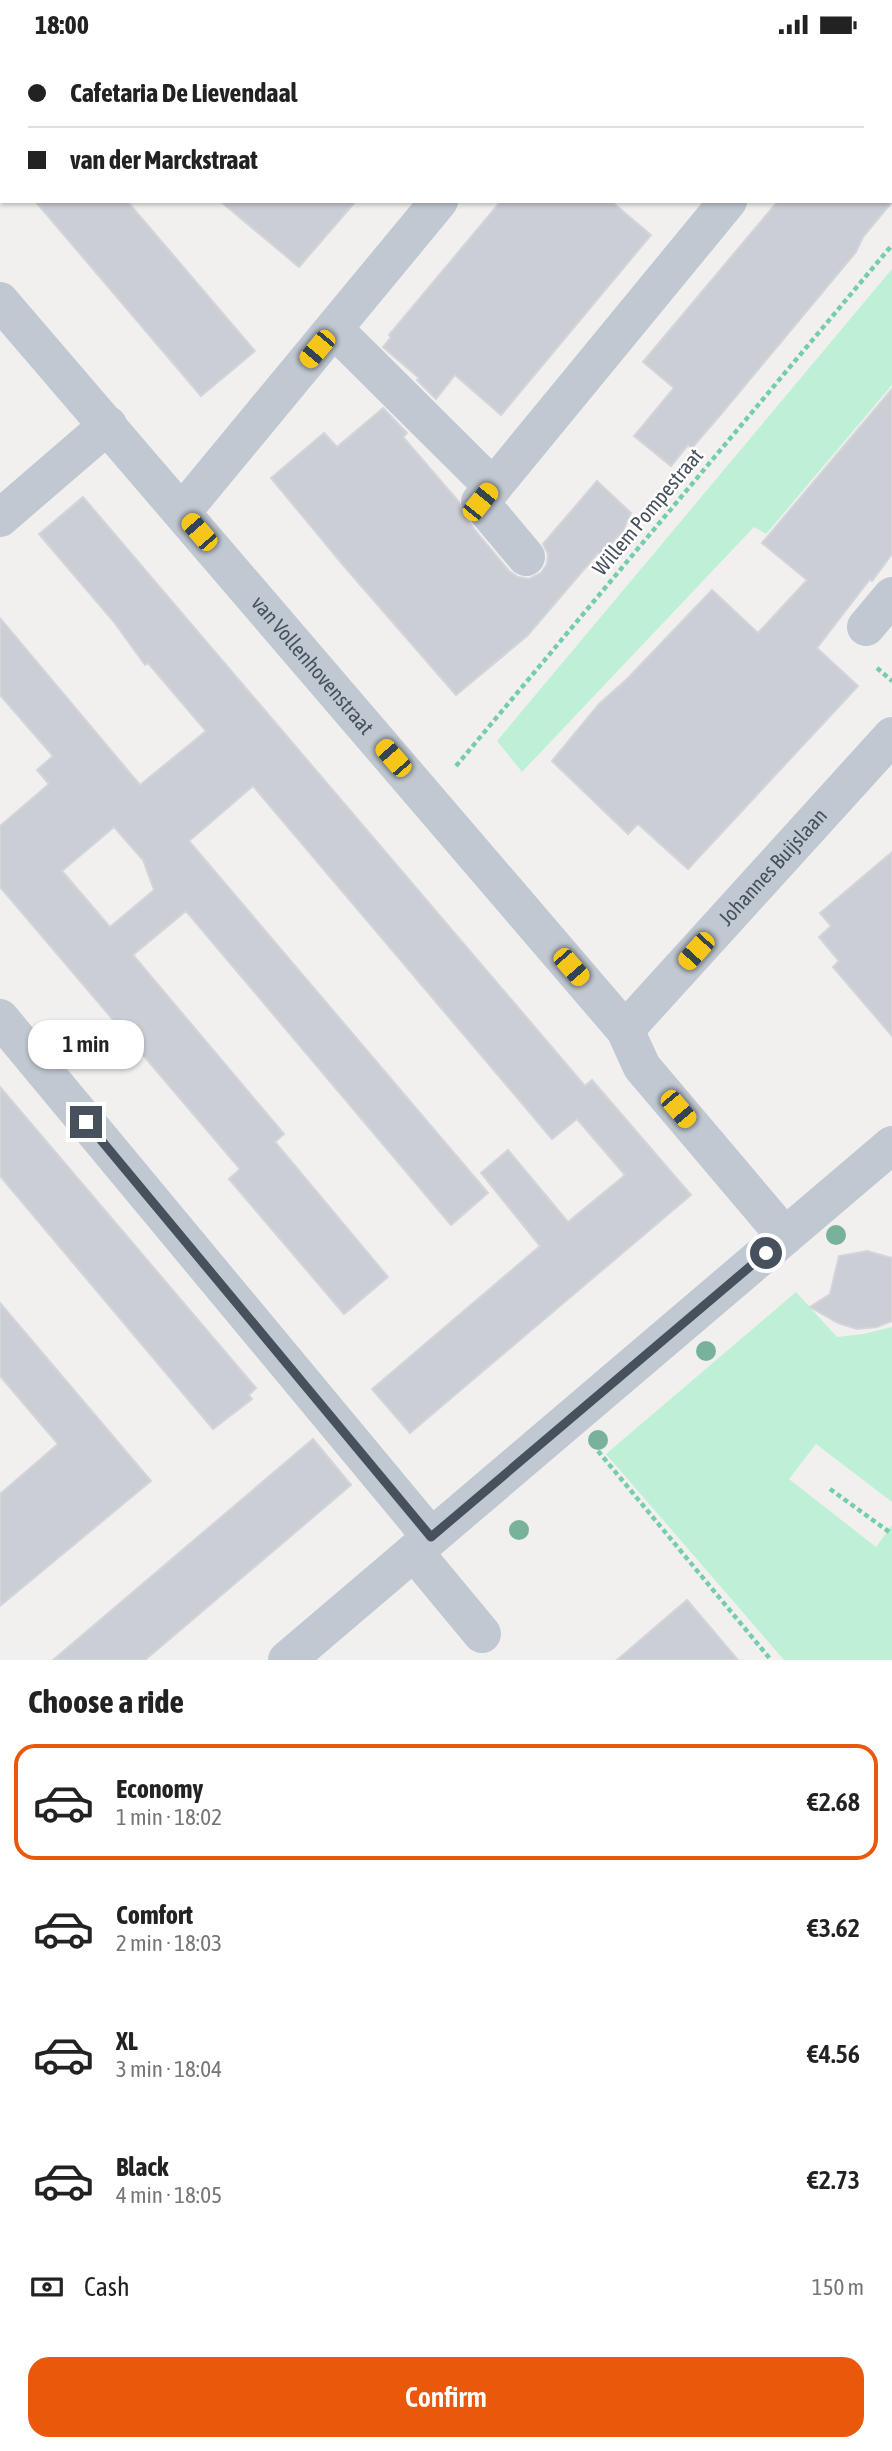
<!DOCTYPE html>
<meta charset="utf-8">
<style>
body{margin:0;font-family:"Asap Condensed",sans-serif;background:#f6f6f6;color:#222;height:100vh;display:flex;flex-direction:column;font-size:26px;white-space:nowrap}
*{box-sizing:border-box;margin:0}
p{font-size:23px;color:#767676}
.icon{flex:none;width:38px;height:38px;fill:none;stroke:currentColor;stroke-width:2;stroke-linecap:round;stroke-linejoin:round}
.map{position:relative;height:1611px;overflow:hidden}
.details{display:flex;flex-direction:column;background:#fff;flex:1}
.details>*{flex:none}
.guide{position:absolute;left:0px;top:0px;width:892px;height:154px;box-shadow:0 2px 5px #0004;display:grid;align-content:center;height:154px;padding:0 28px;background:#fff}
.end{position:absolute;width:32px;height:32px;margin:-16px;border:9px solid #47515d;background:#fff;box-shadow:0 0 0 4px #fff}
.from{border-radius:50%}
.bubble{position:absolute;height:49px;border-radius:21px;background:#fff;box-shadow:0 2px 5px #0004;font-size:23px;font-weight:600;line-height:49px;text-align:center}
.car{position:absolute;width:21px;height:42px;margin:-21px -10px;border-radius:9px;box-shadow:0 0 5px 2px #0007;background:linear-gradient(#f5c518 24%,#345 0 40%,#f5c518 0 76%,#345 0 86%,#f5c518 0)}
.guide b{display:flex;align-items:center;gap:24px;height:66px;font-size:26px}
.guide b+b{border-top:2px solid #e0e0e0}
.guide i{width:18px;height:18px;background:#222}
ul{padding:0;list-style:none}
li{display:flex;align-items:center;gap:21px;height:116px;margin:0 14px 10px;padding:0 14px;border:4px solid transparent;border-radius:21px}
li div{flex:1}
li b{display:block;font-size:26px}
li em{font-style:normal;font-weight:600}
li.current{border-color:#ea580c}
li>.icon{width:63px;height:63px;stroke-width:1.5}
h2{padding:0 28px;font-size:32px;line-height:84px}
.pay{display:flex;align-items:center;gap:18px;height:77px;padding:0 28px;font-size:26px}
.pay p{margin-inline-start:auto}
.primary-button{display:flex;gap:14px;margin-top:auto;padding:14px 28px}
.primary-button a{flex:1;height:80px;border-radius:21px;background:#ea580c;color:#fff;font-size:28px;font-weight:600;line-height:80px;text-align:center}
.status{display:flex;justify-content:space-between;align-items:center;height:49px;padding:0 35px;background:#fff;direction:ltr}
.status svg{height:19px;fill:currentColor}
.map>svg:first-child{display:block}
</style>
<div class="status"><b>18:00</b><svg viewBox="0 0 49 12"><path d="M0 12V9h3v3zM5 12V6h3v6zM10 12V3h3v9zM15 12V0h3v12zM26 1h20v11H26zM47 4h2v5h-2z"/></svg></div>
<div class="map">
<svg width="892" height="1611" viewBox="0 0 892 1611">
<rect width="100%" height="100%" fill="#f2f0ef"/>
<!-- green -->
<g fill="#bef0d6">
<polygon points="892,220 892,336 766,485 754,478 522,723 497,692"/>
<polygon points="796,1243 837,1288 863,1285 892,1278 892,1453 816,1395 789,1430 876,1498 892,1476 892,1611 784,1611 606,1405"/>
</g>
<!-- building -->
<g fill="#cbced5" stroke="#d3d5db" stroke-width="2" fill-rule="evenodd">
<polygon points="35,152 127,152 255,302 201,347"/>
<polygon points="220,152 356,152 299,218"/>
<polygon points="501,152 611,152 651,186 501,366 455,326 436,350 417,331 419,329 383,298 391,288 389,286"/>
<polygon points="778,152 892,153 863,188 856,203 722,364 692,399 688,396 671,417 634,387 674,339 643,313"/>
<polygon points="892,340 892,505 872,532 870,530 817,599 858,637 688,820 638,775 628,785 552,712 599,655 627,630 712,541 758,584 807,531 762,494"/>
<polygon points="383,359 407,384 403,388 459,453 463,467 509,522 518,528 529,530 541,524 547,515 548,505 543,495 597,432 631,464 623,482 601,506 598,504 527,587 456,646 343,516 271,429 324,384 337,398"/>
<path d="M83,448L585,1037L592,1031L691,1146L410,1384L372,1340L540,1197L481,1124L508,1101L568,1173L625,1126L577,1070L552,1090L253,737L189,792L488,1144L451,1176L186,862L133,906L284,1085L275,1093L388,1228L344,1265L229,1130L240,1120L0,838V777L49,735L37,721L53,707L0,646V569L140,736L206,682L148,614L145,616L114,573L39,485ZM114,778L143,811L154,841L110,878L62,822Z"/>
<polygon points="892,803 892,987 833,918 839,912 819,888 831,877 820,864"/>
<polygon points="0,1038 256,1339 249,1346 252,1350 213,1380 0,1127"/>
<polygon points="867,1202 892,1209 892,1272 877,1278 857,1280 838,1274 810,1258 830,1245 839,1207"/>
<polygon points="0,1254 151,1432 0,1557 0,1445 58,1395 0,1327"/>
<polygon points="313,1390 351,1436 145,1611 53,1611"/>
<polygon points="687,1551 738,1611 617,1611"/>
</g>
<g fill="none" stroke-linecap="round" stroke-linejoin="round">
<!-- path -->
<g stroke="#75ceab" stroke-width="4.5" stroke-dasharray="5 3.5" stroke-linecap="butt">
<polyline points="877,619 892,632"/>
<polyline points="456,717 892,196"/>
<polyline points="598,1402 771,1611"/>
<polyline points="830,1440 892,1485"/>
</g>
<!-- minor -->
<g stroke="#c0c8d1" stroke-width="38">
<polyline points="355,0 357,2"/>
<polyline points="804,0 806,2"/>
<polyline points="603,2 605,0"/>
<polyline points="891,73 892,74"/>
<path id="s1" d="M0,252L625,981L642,1018L785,1187"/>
<polyline points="334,280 493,438 480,453 526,508"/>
<polyline points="493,438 728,152"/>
<polyline points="182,463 439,152"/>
<polyline points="0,469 108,376"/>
<polyline points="866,578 892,547"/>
<polyline points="0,969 431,1488"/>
<path id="s2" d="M625,981L892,687"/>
<polyline points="414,1503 482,1585"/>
<polyline points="287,1611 892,1096"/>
</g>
</g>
<!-- trees -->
<g fill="#79b29b">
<circle cx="836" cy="1186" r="10"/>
<circle cx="706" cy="1302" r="10"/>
<circle cx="598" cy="1391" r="10"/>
<circle cx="519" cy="1481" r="10"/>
</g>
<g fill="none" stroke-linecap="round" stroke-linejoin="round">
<!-- route -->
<polyline stroke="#47515d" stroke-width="9" points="86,1073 431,1488 766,1204"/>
</g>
<g text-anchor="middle" stroke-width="5" stroke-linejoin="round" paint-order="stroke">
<!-- street labels -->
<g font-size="21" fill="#47515d" stroke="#fff">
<text transform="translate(648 463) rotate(-50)" y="7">Willem Pompestraat</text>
<text dy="7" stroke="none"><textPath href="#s1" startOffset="480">van Vollenhovenstraat</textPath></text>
<text dy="7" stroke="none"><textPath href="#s2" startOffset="220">Johannes Buijslaan</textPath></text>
</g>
</g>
</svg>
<i class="end from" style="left:766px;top:1204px"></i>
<i class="end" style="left:86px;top:1073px"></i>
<div class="bubble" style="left:28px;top:971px;width:116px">1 min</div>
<i class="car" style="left:317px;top:300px;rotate:220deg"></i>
<i class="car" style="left:480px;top:453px;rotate:39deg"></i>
<i class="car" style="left:199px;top:483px;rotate:319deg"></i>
<i class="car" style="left:393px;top:709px;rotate:319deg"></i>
<i class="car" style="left:696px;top:902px;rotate:222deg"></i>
<i class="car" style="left:571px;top:918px;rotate:139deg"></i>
<i class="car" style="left:678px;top:1060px;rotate:140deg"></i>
<div class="guide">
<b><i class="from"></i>Cafetaria De Lievendaal</b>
<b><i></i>van der Marckstraat</b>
</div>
</div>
<section class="details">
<h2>Choose a ride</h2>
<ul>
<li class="current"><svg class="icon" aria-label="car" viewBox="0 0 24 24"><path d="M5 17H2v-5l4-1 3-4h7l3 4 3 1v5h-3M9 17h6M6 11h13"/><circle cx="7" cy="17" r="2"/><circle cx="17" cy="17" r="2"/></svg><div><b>Economy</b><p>1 min · 18:02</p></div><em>€2.68</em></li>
<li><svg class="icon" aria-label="car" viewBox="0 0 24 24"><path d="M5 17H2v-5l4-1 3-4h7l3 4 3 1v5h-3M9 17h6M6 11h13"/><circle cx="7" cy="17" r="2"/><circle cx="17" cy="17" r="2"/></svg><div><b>Comfort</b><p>2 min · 18:03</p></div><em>€3.62</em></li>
<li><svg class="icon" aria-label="car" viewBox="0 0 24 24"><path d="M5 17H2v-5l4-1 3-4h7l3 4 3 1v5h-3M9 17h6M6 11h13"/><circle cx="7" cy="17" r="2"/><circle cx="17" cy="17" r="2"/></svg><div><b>XL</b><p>3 min · 18:04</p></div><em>€4.56</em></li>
<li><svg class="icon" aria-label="car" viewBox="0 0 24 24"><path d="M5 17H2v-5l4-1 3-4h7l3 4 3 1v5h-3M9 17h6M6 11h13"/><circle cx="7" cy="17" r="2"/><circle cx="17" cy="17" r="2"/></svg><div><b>Black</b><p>4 min · 18:05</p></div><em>€2.73</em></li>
</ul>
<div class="pay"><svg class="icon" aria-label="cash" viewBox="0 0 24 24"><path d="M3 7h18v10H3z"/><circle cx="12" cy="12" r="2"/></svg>Cash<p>150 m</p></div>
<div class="primary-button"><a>Confirm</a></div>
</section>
